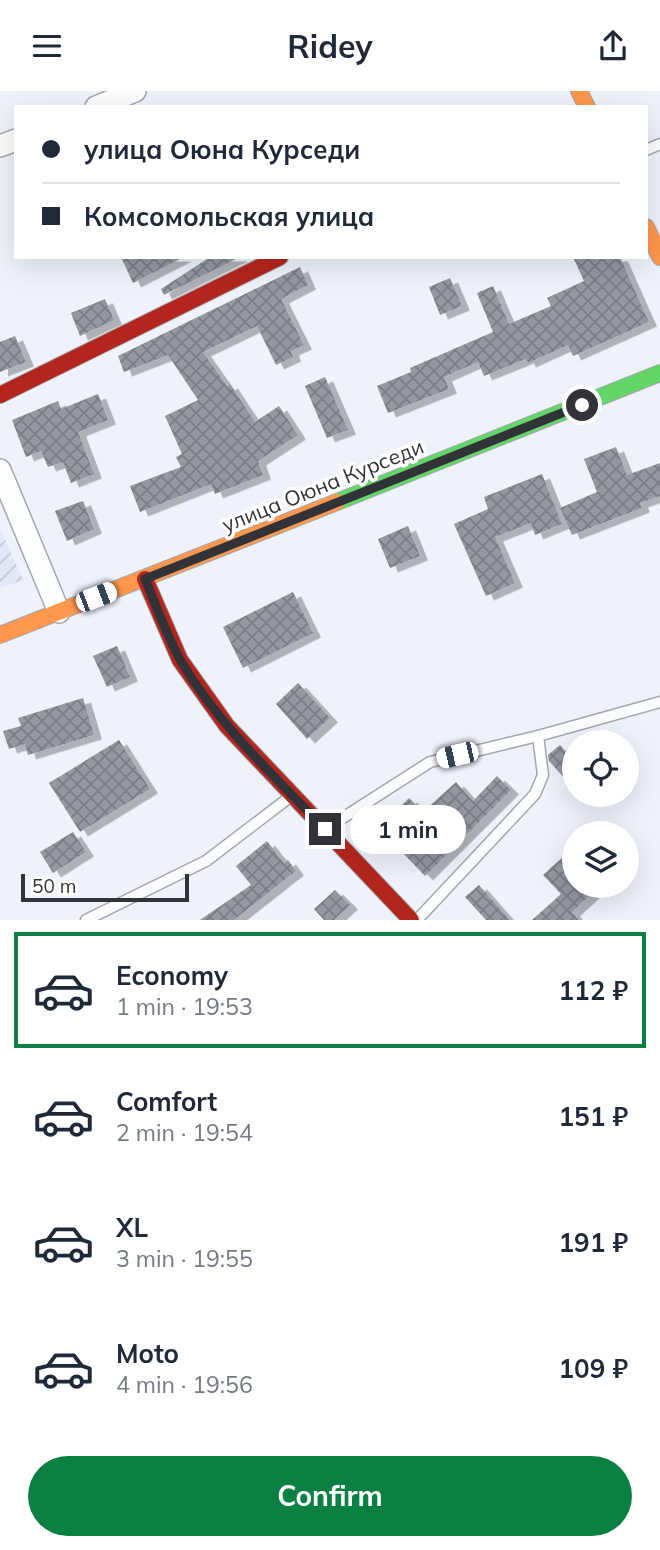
<!DOCTYPE html>
<meta charset="utf-8">
<style>
body{margin:0;font-family:Mulish,sans-serif;background:#f6f6f7;color:#1f2937;height:100vh;display:flex;flex-direction:column;font-size:26px;white-space:nowrap}
*{box-sizing:border-box;margin:0}
p{font-size:23px;color:#747a83}
.icon{flex:none;width:38px;height:38px;fill:none;stroke:currentColor;stroke-width:2;stroke-linecap:round;stroke-linejoin:round}
.map{position:relative;height:829px;overflow:hidden}
.drawer{display:flex;flex-direction:column;background:#fff;flex:1}
.drawer>*{flex:none}
.top-card{position:absolute;left:14px;top:14px;width:634px;height:154px;border-radius:0px;box-shadow:0 7px 28px #0002;display:grid;align-content:center;height:154px;padding:0 28px;background:#fff}
.buttons{position:absolute;left:562px;top:639px;display:grid;gap:14px}
.buttons a{display:grid;place-items:center;width:77px;height:77px;border-radius:50%;background:#fff;box-shadow:0 7px 28px #0002;font-size:35px}
.scale{position:absolute;left:21px;bottom:18px;width:168px;box-sizing:border-box;padding-left:7px;border:4px solid #313338;border-top:0;font-size:19px;line-height:24px;white-space:nowrap;color:#313338;-webkit-text-stroke:5px #fff;paint-order:stroke}
.end{position:absolute;width:32px;height:32px;margin:-16px;border:9px solid #313338;background:#fff;box-shadow:0 0 0 4px #fff}
.from{border-radius:50%}
.bubble{position:absolute;height:49px;border-radius:24px;background:#fff;box-shadow:0 7px 28px #0002;font-size:23px;font-weight:700;line-height:49px;text-align:center}
.car{position:absolute;width:21px;height:42px;margin:-21px -10px;border-radius:9px;box-shadow:0 0 5px 2px #0007;background:linear-gradient(#fff 24%,#345 0 40%,#fff 0 76%,#345 0 86%,#fff 0)}
.top-card b{display:flex;align-items:center;gap:24px;height:66px;font-size:26px}
.top-card b+b{border-top:2px solid #e0e1e3}
.top-card i{width:18px;height:18px;background:#1f2937}
ul{padding:12px 0 0;list-style:none}
li{display:flex;align-items:center;gap:21px;height:116px;margin:0 14px 10px;padding:0 14px;border:4px solid transparent;border-radius:0px}
li div{flex:1}
li b{display:block;font-size:26px}
li em{font-style:normal;font-weight:700}
li.on{border-color:#0b8043}
li>.icon{width:63px;height:63px;stroke-width:1.5}
.action{display:flex;gap:14px;margin-top:auto;padding:14px 28px}
.action a{flex:1;height:80px;border-radius:42px;background:#0b8043;color:#fff;font-size:28px;font-weight:700;line-height:80px;text-align:center}
header{display:flex;justify-content:space-between;align-items:center;height:91px;padding:0 28px;background:#fff;font-size:32px;font-weight:700}
.map>svg:first-child{display:block}
</style>
<header><svg class="icon" aria-label="menu" viewBox="0 0 24 24"><path d="M4 6h16M4 12h16M4 18h16"/></svg>Ridey<svg class="icon" aria-label="share" viewBox="0 0 24 24"><path d="M12 15V3M7 8l5-5 5 5M5 13v7h14v-7"/></svg></header>
<div class="map">
<svg width="660" height="829" viewBox="0 0 660 829">
<defs>
<pattern id="industrial-furrows" width="10" height="10" patternUnits="userSpaceOnUse" patternTransform="scale(1.75)"><rect width="10" height="10" fill="#e2e8f7"/><path d="M-1 1l2-2M0 10L10 0M9 11l2-2" fill="none" stroke="#c2c7d4"/></pattern>
<pattern id="building-cross-hatch" width="8" height="8" patternUnits="userSpaceOnUse" patternTransform="scale(1.75)"><rect width="8" height="8" fill="#9498a1"/><path d="M0 0l8 8M0 8l8-8" fill="none" stroke="#797d84"/></pattern>
<filter id="shadow"><feDropShadow dx="8" dy="4.5" stdDeviation="0" flood-color="#0004"/></filter>
</defs>
<rect width="100%" height="100%" fill="#eef2fa"/>
<!-- industrial -->
<polygon fill="url(#industrial-furrows)" points="0,438 23,489 0,497"/>
<!-- building -->
<g fill="url(#building-cross-hatch)" filter="url(#shadow)">
<polygon points="121,166 184,166 133,192"/>
<polygon points="210,166 240,166 164,204 161,198"/>
<polygon points="573,166 620,166 649,231 573,265 568,254 528,272 526,268 484,285 478,271 444,286 449,298 388,322 377,295 411,281 410,277 493,241 477,202 493,195 509,233 551,215 547,207 584,190"/>
<polygon points="300,176 308,194 281,208 304,254 291,260 293,266 276,274 257,235 203,261 227,295 230,293 255,331 279,315 298,344 258,370 263,384 215,403 211,393 140,421 130,395 181,376 176,366 182,363 165,325 198,309 168,264 124,281 118,265"/>
<polygon points="450,187 462,215 440,224 429,196"/>
<polygon points="105,208 114,229 80,245 71,222"/>
<polygon points="15,245 26,271 0,281 0,251"/>
<polygon points="325,286 348,339 327,347 305,295"/>
<polygon points="98,303 108,329 78,341 94,383 71,392 63,371 48,376 41,360 26,366 12,329 58,310 61,318"/>
<polygon points="616,356 627,384 660,372 660,405 640,412 642,417 572,444 560,417 597,401 584,368"/>
<polygon points="542,383 562,433 535,444 531,432 495,446 515,492 486,505 454,433 488,418 484,406"/>
<polygon points="83,410 94,438 67,450 55,420"/>
<polygon points="408,435 420,465 390,477 378,448"/>
<polygon points="293,501 313,542 243,577 223,536"/>
<polygon points="117,555 130,586 107,596 93,565"/>
<polygon points="298,592 330,627 307,648 276,613"/>
<polygon points="83,607 94,644 28,664 25,653 9,658 3,640 21,635 18,627"/>
<polygon points="119,649 150,698 80,741 49,692"/>
<polygon points="560,654 574,670 574,698 549,670 548,664"/>
<polygon points="497,685 511,699 425,785 372,730 386,716 393,723 409,707 423,721 456,691 473,710"/>
<polygon points="73,741 86,761 53,782 40,761"/>
<polygon points="267,750 284,772 288,769 296,780 234,829 200,829 251,794 236,775"/>
<polygon points="565,764 574,775 574,794 601,794 572,821 579,829 532,829 561,803 543,784"/>
<polygon points="479,794 510,829 486,829 465,806"/>
<polygon points="335,799 350,814 334,829 324,829 314,818"/>
</g>
<g fill="none" stroke-linecap="round" stroke-linejoin="round">
<!-- lane casing -->
<g stroke="#a4a7ad" stroke-width="13">
<g id="lane">
<polyline points="646,59 660,53"/>
<polyline points="327,737 430,671 538,645 660,611"/>
<polyline points="86,829 206,770 290,706"/>
<polyline points="417,829 535,703 543,684 538,645"/>
</g>
</g>
<!-- street casing -->
<g stroke="#a4a7ad" stroke-width="24">
<g id="street">
<polyline points="96,16 135,0"/>
<polyline points="0,55 16,49"/>
<polyline points="0,379 59,521"/>
</g>
</g>
<!-- fast casing -->
<g stroke="#a4a7ad" stroke-width="18">
<polyline id="fast" points="337,411 660,282"/>
</g>
<!-- slow casing -->
<g stroke="#a4a7ad" stroke-width="18">
<g id="slow">
<polyline points="579,0 587,16"/>
<polyline points="646,136 660,166"/>
<polyline points="0,544 337,411"/>
</g>
</g>
<!-- jam casing -->
<g stroke="#a4a7ad" stroke-width="18">
<g id="jam">
<polyline points="0,304 280,166"/>
<polyline points="145,488 180,569 227,635 411,829"/>
</g>
</g>
<!-- lane -->
<use href="#lane" stroke="#fcfdfe" stroke-width="10"/>
<!-- street -->
<use href="#street" stroke="#fcfdfe" stroke-width="21"/>
<!-- fast -->
<use href="#fast" stroke="#63d668" stroke-width="16"/>
<!-- slow -->
<use href="#slow" stroke="#ff974d" stroke-width="16"/>
<!-- jam -->
<use href="#jam" stroke="#b3261e" stroke-width="16"/>
</g>
<g fill="none" stroke-linecap="round" stroke-linejoin="round">
<!-- route -->
<path stroke="#313338" stroke-width="9" d="M325,738C274,685 220,635 182,572C167,546 157,516 145,488L582,314"/>
</g>
<g text-anchor="middle" stroke-width="7" stroke-linejoin="round" paint-order="stroke">
<!-- street labels -->
<g font-size="21" fill="#313338" stroke="#fff">
<text transform="translate(323 395) rotate(-22)" y="7">улица Оюна Курседи</text>
</g>
</g>
</svg>
<div class="buttons">
<a><svg class="icon" aria-label="locate" viewBox="0 0 24 24"><circle cx="12" cy="12" r="6"/><path d="M12 2v4M12 18v4M2 12h4M18 12h4"/></svg></a>
<a><svg class="icon" aria-label="layers" viewBox="0 0 24 24"><path d="M12 4l9 5-9 5-9-5zM3 14l9 5 9-5"/></svg></a>
</div>
<div class="scale">50 m</div>
<i class="end from" style="left:582px;top:314px"></i>
<i class="end" style="left:325px;top:738px"></i>
<div class="bubble" style="left:350px;top:714px;width:116px">1 min</div>
<i class="car" style="left:96px;top:506px;rotate:69deg"></i>
<i class="car" style="left:457px;top:664px;rotate:257deg"></i>
<div class="top-card">
<b><i class="from"></i>улица Оюна Курседи</b>
<b><i></i>Комсомольская улица</b>
</div>
</div>
<section class="drawer">
<ul>
<li class="on"><svg class="icon" aria-label="car" viewBox="0 0 24 24"><path d="M5 17H2v-5l4-1 3-4h7l3 4 3 1v5h-3M9 17h6M6 11h13"/><circle cx="7" cy="17" r="2"/><circle cx="17" cy="17" r="2"/></svg><div><b>Economy</b><p>1 min · 19:53</p></div><em>112 ₽</em></li>
<li><svg class="icon" aria-label="car" viewBox="0 0 24 24"><path d="M5 17H2v-5l4-1 3-4h7l3 4 3 1v5h-3M9 17h6M6 11h13"/><circle cx="7" cy="17" r="2"/><circle cx="17" cy="17" r="2"/></svg><div><b>Comfort</b><p>2 min · 19:54</p></div><em>151 ₽</em></li>
<li><svg class="icon" aria-label="car" viewBox="0 0 24 24"><path d="M5 17H2v-5l4-1 3-4h7l3 4 3 1v5h-3M9 17h6M6 11h13"/><circle cx="7" cy="17" r="2"/><circle cx="17" cy="17" r="2"/></svg><div><b>XL</b><p>3 min · 19:55</p></div><em>191 ₽</em></li>
<li><svg class="icon" aria-label="car" viewBox="0 0 24 24"><path d="M5 17H2v-5l4-1 3-4h7l3 4 3 1v5h-3M9 17h6M6 11h13"/><circle cx="7" cy="17" r="2"/><circle cx="17" cy="17" r="2"/></svg><div><b>Moto</b><p>4 min · 19:56</p></div><em>109 ₽</em></li>
</ul>
<div class="action"><a>Confirm</a></div>
</section>
